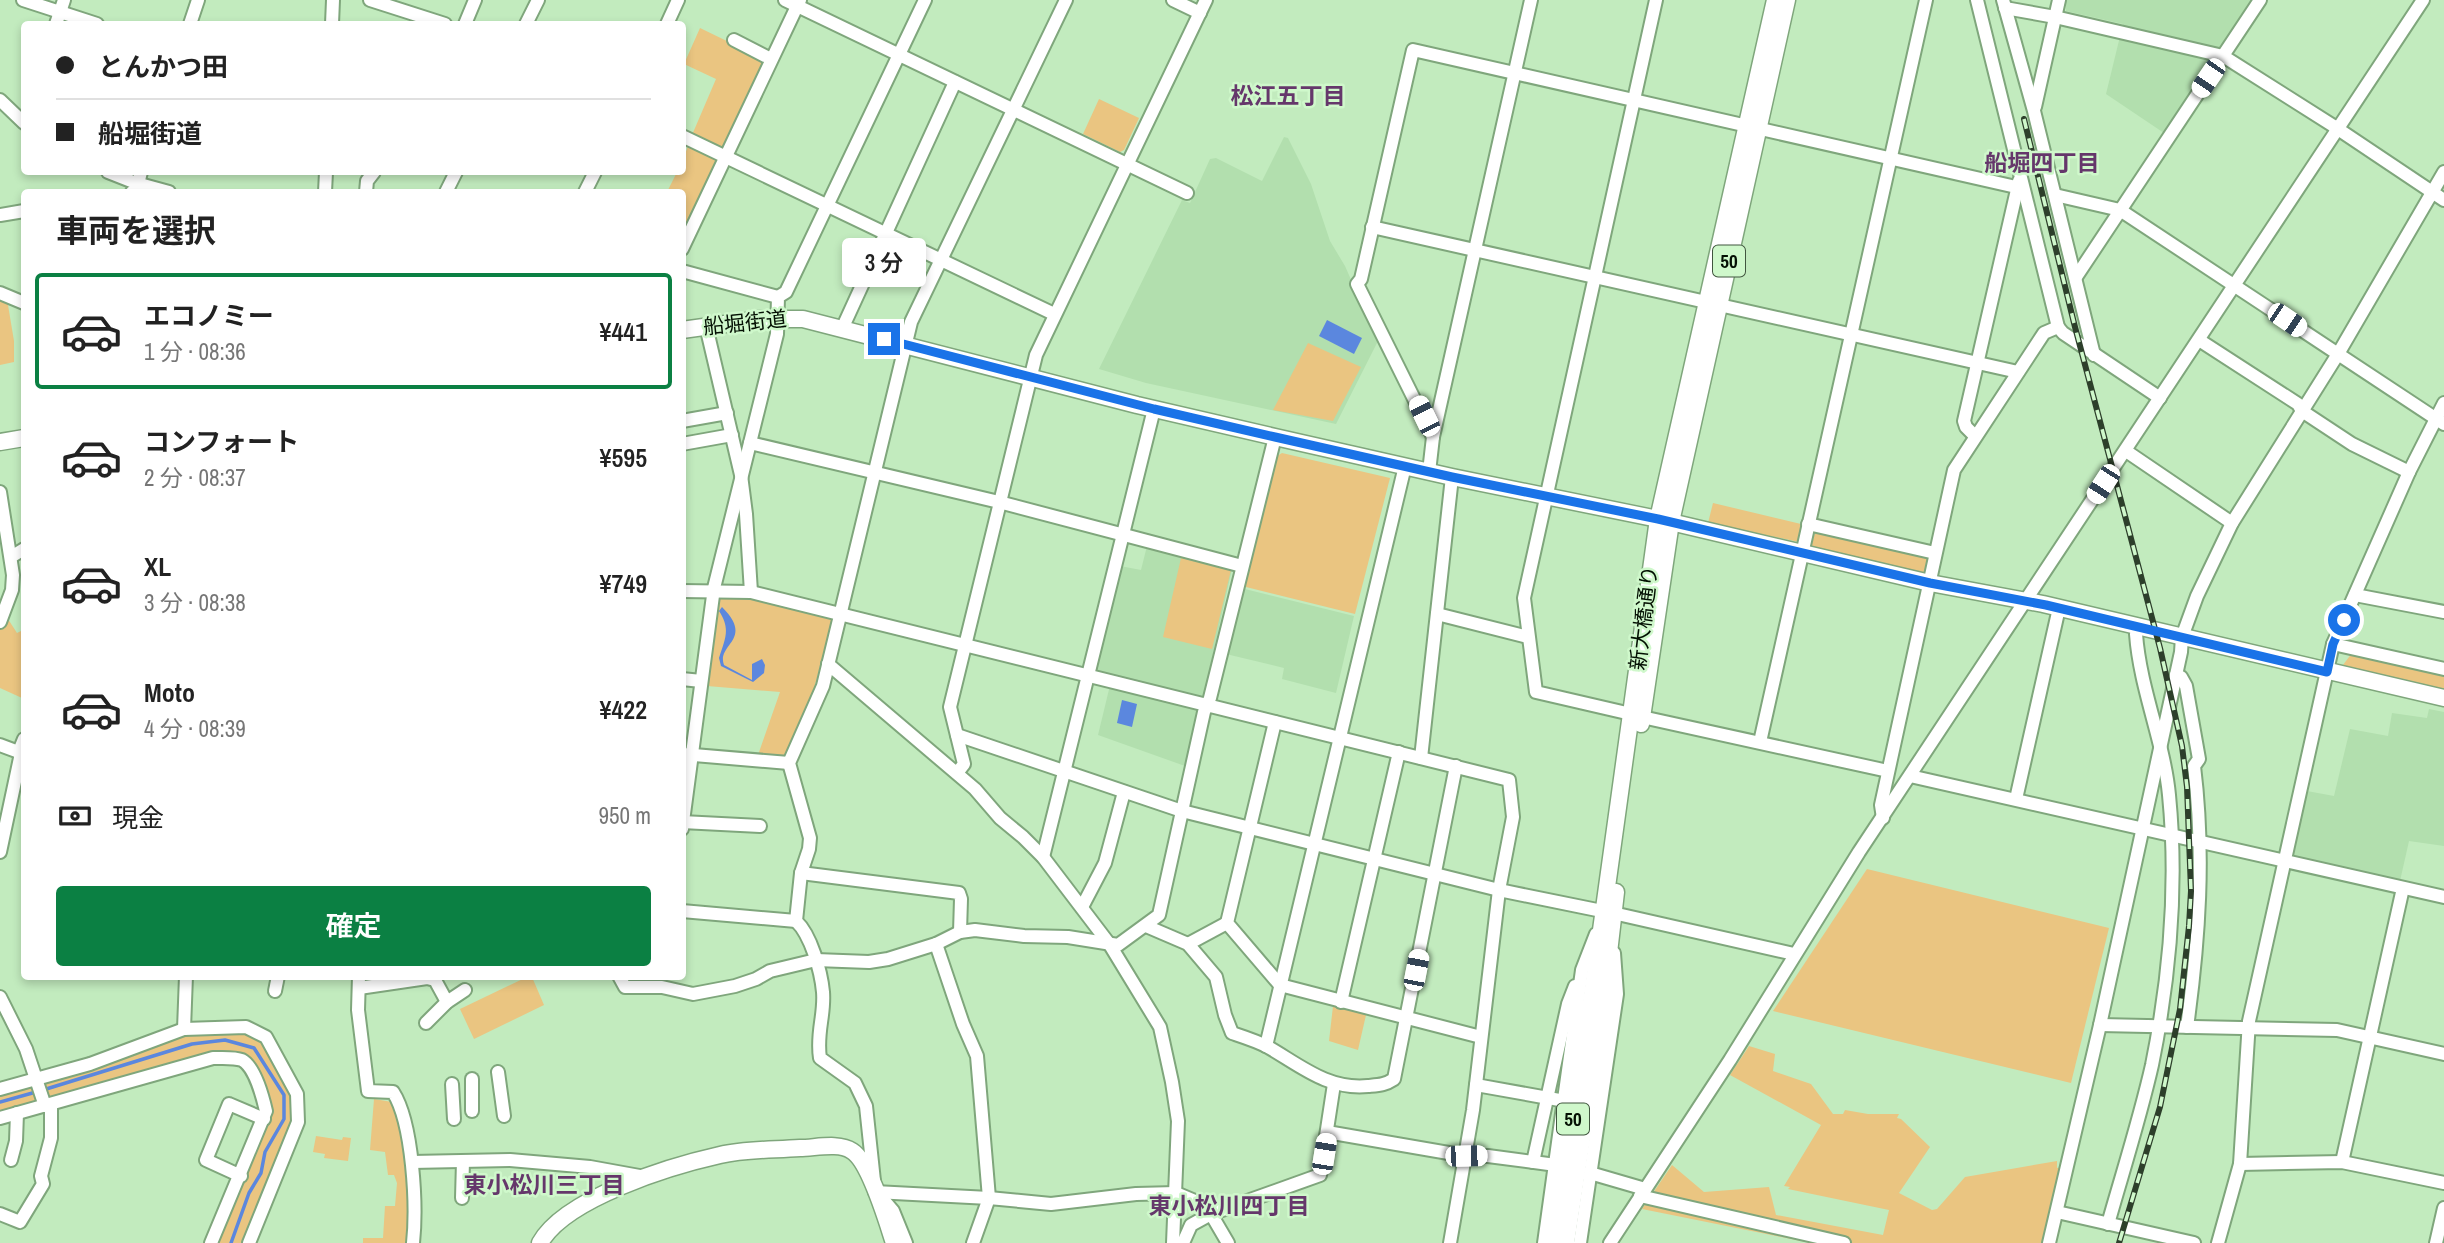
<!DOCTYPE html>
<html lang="ja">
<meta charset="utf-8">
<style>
body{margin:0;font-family:"Archivo Narrow","Noto Sans JP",sans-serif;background:#f6f6f6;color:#222;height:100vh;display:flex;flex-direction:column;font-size:26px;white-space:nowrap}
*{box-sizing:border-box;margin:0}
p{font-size:23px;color:#767676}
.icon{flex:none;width:38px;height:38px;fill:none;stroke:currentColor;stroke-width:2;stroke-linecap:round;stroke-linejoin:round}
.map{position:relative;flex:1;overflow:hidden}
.side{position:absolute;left:21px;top:189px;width:665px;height:791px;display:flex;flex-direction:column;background:#fff;border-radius:7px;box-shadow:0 4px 10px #0003}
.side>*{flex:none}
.guide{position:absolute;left:21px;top:21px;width:665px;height:154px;border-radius:7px;box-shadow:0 4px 10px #0003;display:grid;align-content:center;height:154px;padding:0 35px;background:#fff}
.end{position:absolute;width:32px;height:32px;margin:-16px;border:9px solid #1a73e8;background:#fff;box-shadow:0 0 0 4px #fff}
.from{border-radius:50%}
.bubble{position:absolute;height:49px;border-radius:7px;background:#fff;box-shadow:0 4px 10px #0003;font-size:23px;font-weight:600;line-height:49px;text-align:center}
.car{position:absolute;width:21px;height:42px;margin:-21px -10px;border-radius:9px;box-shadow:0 0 5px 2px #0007;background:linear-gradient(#fff 24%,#345 0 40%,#fff 0 76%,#345 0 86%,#fff 0)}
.guide b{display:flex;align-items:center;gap:24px;height:66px;font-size:26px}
.guide b+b{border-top:2px solid #e0e0e0}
.guide i{width:18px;height:18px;background:#222}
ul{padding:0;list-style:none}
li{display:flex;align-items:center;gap:21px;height:116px;margin:0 14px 10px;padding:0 21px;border:4px solid transparent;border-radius:7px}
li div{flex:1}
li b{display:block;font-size:26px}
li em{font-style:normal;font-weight:600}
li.active{border-color:#0b8043}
li>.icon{width:63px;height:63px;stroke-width:1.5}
h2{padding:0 35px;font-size:32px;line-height:84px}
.pay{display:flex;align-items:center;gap:18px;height:77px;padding:0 35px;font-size:26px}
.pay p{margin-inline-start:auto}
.action{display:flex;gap:14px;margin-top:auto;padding:14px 35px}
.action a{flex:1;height:80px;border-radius:7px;background:#0b8043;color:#fff;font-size:28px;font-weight:600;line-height:80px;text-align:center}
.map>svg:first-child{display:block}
</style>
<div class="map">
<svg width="2444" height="1243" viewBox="0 0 2444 1243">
<rect width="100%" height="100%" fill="#c2ebbe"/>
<!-- built -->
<g fill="#b2dfae">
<polygon points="2066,0 2251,0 2164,133 2106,94 2123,24 2066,11"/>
<polygon points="1284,137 1288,138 1311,184 1330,241 1345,266 1378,341 1336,424 1146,383 1099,369 1182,200 1190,203 1210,159 1216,158 1262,181"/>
<polygon points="1147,546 1232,569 1204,694 1200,697 1196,712 1185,766 1098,735 1112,677 1098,673 1095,665 1120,566 1141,570"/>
<polygon points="1241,588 1354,616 1336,693 1282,679 1284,668 1226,654"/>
<polygon points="2429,709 2444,712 2444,846 2409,841 2400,881 2292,856 2307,791 2334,796 2350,729 2388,736 2392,713 2427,718"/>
</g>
<!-- green -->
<g fill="#eac581">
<polygon points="700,28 766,60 723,148 692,135 716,79 684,64"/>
<polygon points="1099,99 1139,118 1124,150 1120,152 1083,134"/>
<polygon points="689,144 720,157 683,237 682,192 667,192 677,172 682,172 683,159"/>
<polygon points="0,296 7,299 14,341 14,362 0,365"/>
<polygon points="1308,343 1361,367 1333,421 1273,410"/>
<polygon points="1282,453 1390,478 1355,614 1242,586 1274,458"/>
<polygon points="1713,503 1801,524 1799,542 1708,523"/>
<polygon points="1816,530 1930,551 1924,573 1811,546"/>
<polygon points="1181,558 1231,570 1212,649 1163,637"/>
<polygon points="719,596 748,596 828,616 832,621 812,696 788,753 783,758 758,755 780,692 707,686"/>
<polygon points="8,619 17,633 21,631 24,632 24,695 22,698 0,688 0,625"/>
<polygon points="2352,653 2444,675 2444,691 2340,669"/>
<polygon points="1867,869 2109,928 2071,1083 1773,1011"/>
<polygon points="527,977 532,977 544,1005 474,1039 460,1009"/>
<polygon points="1333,1006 1366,1015 1358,1050 1329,1041"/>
<path d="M239,1029L258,1034L294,1094L295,1121L245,1243H215L268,1116L259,1078L223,1052C147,1065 75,1095 0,1114V1093L185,1032Z"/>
<polygon points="1749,1046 1775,1054 1773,1071 1811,1084 1833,1114 1843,1114 1845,1110 1868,1114 1899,1114 1897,1118 1901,1119 1930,1147 1899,1193 1932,1210 1937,1209 1965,1177 2057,1161 2057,1168 2067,1166 2049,1243 1811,1243 1642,1209 1672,1165 1704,1192 1769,1187 1776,1215 1883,1235 1889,1210 1788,1189 1790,1187 1784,1186 1821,1125 1730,1075"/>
<path d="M374,1099L392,1102L396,1108C404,1154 413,1197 407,1243H363V1238H383L385,1206H395L397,1183L394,1175H388L385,1152L370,1150Z"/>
<polygon points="316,1136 342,1140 343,1137 351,1138 348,1161 324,1158 325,1154 313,1152"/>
</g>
<!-- water -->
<g fill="#5b87de">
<polygon points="1327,320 1362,338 1354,354 1319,336"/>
<path d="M722,607C755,640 716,644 724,665L752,680V664L762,659L765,665L764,673L753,682L721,666L719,658C725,639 731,629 719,611Z"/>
<polygon points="1122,700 1137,704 1132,727 1117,723"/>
</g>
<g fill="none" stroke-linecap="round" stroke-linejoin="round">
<!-- stream -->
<g stroke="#5b87de" stroke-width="3.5">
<polyline points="43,1090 192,1044 225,1040 254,1048 284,1095 284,1119 265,1152 261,1173 249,1193 231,1243"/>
<polyline points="0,1102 36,1092"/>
</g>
<!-- minor casing -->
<g stroke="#7fa67c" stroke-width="16">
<g id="minor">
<polyline points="23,0 97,24"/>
<polyline points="370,0 445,24"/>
<polyline points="785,0 1187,193"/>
<polyline points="1173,0 1200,13"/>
<polyline points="1977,0 2058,327"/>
<polyline points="2003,0 2034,111 2094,355"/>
<polyline points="2005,8 2055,17 2223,56 2332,125 2444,200"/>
<polyline points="56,24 64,0"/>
<polyline points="190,24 198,0"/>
<polyline points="332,24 333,0"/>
<polyline points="465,24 475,0"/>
<polyline points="526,24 538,0"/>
<polyline points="667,24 678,0"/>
<polyline points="734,40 771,59"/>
<polyline points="0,100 24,123"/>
<polyline points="2035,107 2059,0"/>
<polyline points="682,136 1054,314"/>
<polyline points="108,172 136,183 169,192"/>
<polyline points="132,192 136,192 141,172"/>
<polyline points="325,192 326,172"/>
<polyline points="366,192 367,181 374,172"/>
<polyline points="446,192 456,172"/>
<polyline points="585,192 595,172"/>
<polyline points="2055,195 2120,210 2444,424"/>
<polyline points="0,215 24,211"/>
<polyline points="1372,227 2018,372"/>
<polyline points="682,249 800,0"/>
<polyline points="682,271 778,297"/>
<polyline points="2076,277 2260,0"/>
<polyline points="0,293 24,303"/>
<polyline points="706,326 741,475 746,514 751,592"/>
<polyline points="842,329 955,82"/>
<polyline points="2199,340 2298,404 2302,411 2352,444 2409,472"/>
<polyline points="682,421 727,413"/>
<polyline points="1975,436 1966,427 1964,421 2019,181"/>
<polyline points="1433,437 1357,284 1361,279 1413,50 2016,187"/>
<polyline points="750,443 999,502 1242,566"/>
<polyline points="682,444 732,435"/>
<polyline points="2126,451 2232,523"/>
<polyline points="1429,472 1433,437 1531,0"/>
<polyline points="0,492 13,575 12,590 0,622"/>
<polyline points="1808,524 1935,553"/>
<polyline points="11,557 24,549"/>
<polyline points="682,591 751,592 1509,780 1513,817 1499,890 1473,1110 1450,1243"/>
<polyline points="2355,595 2444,612"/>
<polyline points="1437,614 1528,637"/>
<polyline points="2333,644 2444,669"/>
<polyline points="828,664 975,789 1000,818 1023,837 1043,857 1110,945 1160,1027 1172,1082 1178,1121 1173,1243"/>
<path d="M2176,675L2181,677L2186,686L2199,759L2194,766C2205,854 2199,940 2187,1027"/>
<polyline points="682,679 701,681"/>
<polyline points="1631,714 1536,692 1524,598 1656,0"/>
<polyline points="1642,717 1888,771"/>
<polyline points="1275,722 1227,923 1280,985 1481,1037"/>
<polyline points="957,735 1182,811 1499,890 1602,911"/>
<polyline points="1760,742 1926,0"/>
<polyline points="0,745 24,754"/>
<polyline points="682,754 789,763"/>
<polyline points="1421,758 1452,477"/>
<polyline points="957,773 964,764 950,707 1036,355 1206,0"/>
<polyline points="1910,776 2444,897"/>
<polyline points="2016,799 2059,608"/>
<polyline points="1883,818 1881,805 1954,470 2044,333 2058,327 2063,333 2160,398"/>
<polyline points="682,822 760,826"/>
<polyline points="682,829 714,588 777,334 778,297 786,292 925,0"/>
<polyline points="0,852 20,758 20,749 24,739"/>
<polyline points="1043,857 1154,409"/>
<polyline points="801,873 959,893 961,899 960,932"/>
<polyline points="1082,907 1105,863 1124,792"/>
<polyline points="682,911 796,921"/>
<polyline points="1613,913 1794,954"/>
<path d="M1146,926L1188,944L1216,977L1225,1015L1232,1033C1244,1037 1257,1041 1268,1047C1301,1066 1328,1090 1368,1086C1379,1085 1385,1085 1394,1079L1456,766"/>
<polyline points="936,944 963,1024 977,1056 989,1198 973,1243"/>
<polyline points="1188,944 1227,923"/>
<path d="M359,976L358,1010L368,1091L393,1092C413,1123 417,1206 413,1243"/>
<polyline points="619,976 625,987 662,987 693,994 735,986 756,979 770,971 816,960 869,962 888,959 936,944 960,932 975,930 1024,936 1068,937 1118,945 1159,915 1204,712 1210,698 1275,437"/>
<polyline points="359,988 427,978 435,980 447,1002"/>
<polyline points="275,991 278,976"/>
<polyline points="0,997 26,1049 45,1106"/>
<polyline points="1341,1002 1399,752"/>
<polyline points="426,1023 447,1002 465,990"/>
<polyline points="2100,1025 2337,1030 2444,1054"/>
<polyline points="184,1029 186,976"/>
<polyline points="1266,1046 1405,466"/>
<polyline points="498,1072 504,1116"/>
<polyline points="472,1079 472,1111"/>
<polyline points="452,1084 454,1119"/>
<polyline points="1476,1085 1565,1101"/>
<polyline points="0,1089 90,1064 184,1029 246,1027 266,1037 297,1094 298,1122 249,1243"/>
<path d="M0,1118L213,1058C222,1058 234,1057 242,1060C255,1067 263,1098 266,1111L211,1243"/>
<polyline points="1327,1132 1466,1156 1488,1156 1556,1165"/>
<polyline points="11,1160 16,1141 17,1113"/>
<polyline points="412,1162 510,1160 590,1167 645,1177"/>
<polyline points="1533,1162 1568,1004 1575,986"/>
<polyline points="2342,1162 2403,888"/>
<polyline points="2240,1164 2342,1162 2444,1183"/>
<polyline points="1590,1173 1645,1189"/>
<polyline points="241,1176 206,1160 229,1104 264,1119"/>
<path d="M874,1181L866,1106L855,1083L820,1058C816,1033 825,1015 823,992C821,971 811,935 796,921L801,873L809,849L810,838L789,763L823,686L911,322L1066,0"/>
<polyline points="875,1192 989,1198 1051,1204 1136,1194 1176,1193 1195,1201 1211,1214 1228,1243"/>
<polyline points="1640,1196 1844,1243"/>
<polyline points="881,1197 893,1211 906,1243"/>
<polyline points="462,1198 463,1161"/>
<polyline points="2057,1212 2194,1243"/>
<polyline points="0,1214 20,1222 43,1184 41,1176 51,1138 51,1104"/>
<path d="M2108,1224C2123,1171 2140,1118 2152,1065C2170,976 2178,886 2169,795C2164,742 2140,689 2136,634"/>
<polyline points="1183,1243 1191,1225 1211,1214 1320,1175 1334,1084"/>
<polyline points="1544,1243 1582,970 1596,934"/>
<polyline points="1580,1243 1617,994 1614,953"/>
<polyline points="1610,1243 1730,1060 1859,852 2423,0"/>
<polyline points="2049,1243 2100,1025 2181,652 2182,637 2197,596 2232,523 2338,354 2444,172"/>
<polyline points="2218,1243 2240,1164 2249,1021 2333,644 2409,472 2444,403"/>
<polyline points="2436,1243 2444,1208"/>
</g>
</g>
<!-- major casing -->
<g stroke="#7fa67c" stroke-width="19">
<g id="major">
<polyline points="682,330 761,319 803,319 1137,405 1275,437 1452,477 1658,519 1930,583 2043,604 2444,698"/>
<polyline points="0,442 24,438"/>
<polyline points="1641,724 1671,522 1787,0"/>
<path d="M540,1243C565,1198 671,1166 720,1155C745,1149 773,1150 800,1148C815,1148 839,1142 852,1151C870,1162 887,1222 894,1243"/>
<polyline points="1554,1243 1592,995 1658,519 1775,0"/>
<polyline points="1566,1243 1604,996 1616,892"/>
</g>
</g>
<!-- minor -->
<use href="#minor" stroke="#fff" stroke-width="12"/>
<!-- major -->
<use href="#major" stroke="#fff" stroke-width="16"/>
<!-- rail casing -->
<g stroke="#2d3f2b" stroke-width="6">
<polyline id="rail" points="2024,119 2075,327 2160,648 2182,746 2187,787 2191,891 2189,926 2180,1009 2160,1107 2119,1243"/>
</g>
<!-- rail -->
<use href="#rail" stroke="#cff8cb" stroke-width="3.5" stroke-dasharray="10" stroke-linecap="butt"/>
</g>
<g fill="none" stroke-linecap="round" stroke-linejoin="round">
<!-- route -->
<polyline stroke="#1a73e8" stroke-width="9" points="884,339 1154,409 1275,437 1452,477 1658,519 1930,583 2046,605 2327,672 2333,644 2344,620"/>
</g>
<g text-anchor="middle" stroke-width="5" stroke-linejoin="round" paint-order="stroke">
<!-- shield labels -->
<g fill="#cff8cb" stroke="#41563f" stroke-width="2">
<rect x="1713" y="245.5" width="32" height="31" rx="5"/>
<rect x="1557" y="1103.5" width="32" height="31" rx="5"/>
</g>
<g font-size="19" font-weight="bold" fill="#041003">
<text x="1729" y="268">50</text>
<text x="1573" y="1126">50</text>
</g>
<!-- street labels -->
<g font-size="21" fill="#041003" stroke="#cff8cb">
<text transform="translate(745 323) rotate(-6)" y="7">船堀街道</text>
<text transform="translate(1644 618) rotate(-83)" y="7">新大橋通り</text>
</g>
<!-- neighbourhood labels -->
<g font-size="23" font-weight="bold" fill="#65376b" stroke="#cff8cb">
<text x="1288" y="104">松江五丁目</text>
<text x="2042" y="171">船堀四丁目</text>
<text x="544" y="1193">東小松川三丁目</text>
<text x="1229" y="1214">東小松川四丁目</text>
</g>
</g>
</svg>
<i class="end from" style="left:2344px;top:620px"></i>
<i class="end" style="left:884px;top:339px"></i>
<div class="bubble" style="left:842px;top:238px;width:84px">3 分</div>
<i class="car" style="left:2208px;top:78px;rotate:214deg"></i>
<i class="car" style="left:2287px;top:320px;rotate:124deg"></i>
<i class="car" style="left:1424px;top:416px;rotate:334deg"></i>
<i class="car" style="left:2103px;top:484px;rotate:213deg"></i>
<i class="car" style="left:1416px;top:970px;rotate:11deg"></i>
<i class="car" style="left:1324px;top:1154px;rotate:9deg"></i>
<i class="car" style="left:1466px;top:1156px;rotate:89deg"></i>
<div class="guide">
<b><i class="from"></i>とんかつ田</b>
<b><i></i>船堀街道</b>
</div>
<section class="side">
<h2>車両を選択</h2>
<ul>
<li class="active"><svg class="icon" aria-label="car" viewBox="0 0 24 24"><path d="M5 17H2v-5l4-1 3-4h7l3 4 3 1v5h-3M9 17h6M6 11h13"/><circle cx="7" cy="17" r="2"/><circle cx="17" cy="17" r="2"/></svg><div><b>エコノミー</b><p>1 分 · 08:36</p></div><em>¥441</em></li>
<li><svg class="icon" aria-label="car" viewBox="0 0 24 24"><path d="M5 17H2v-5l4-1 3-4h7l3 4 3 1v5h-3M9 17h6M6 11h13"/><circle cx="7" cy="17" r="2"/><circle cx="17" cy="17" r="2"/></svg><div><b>コンフォート</b><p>2 分 · 08:37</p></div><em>¥595</em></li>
<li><svg class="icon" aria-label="car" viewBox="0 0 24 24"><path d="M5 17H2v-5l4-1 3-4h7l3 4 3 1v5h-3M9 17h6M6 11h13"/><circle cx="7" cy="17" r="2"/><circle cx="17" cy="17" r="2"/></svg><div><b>XL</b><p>3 分 · 08:38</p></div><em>¥749</em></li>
<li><svg class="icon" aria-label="car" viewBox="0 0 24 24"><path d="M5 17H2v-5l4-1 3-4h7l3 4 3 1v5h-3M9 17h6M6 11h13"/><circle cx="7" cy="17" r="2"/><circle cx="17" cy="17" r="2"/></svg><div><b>Moto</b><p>4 分 · 08:39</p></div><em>¥422</em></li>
</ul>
<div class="pay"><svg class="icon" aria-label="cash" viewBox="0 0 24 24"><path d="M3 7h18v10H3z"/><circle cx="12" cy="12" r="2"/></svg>現金<p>950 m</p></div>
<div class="action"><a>確定</a></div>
</section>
</div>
